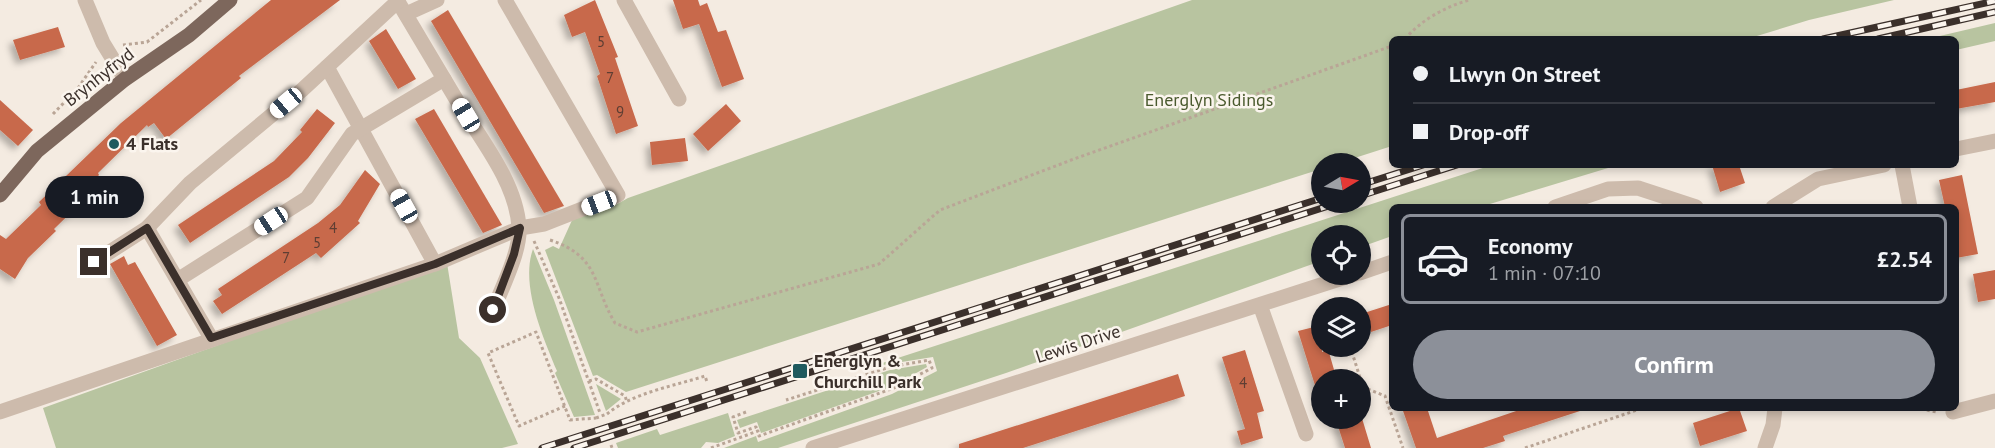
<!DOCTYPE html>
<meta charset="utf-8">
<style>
body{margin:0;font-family:"PT Sans",sans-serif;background:#242831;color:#f1f3f6;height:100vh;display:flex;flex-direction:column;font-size:22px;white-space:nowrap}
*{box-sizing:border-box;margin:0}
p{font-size:20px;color:#9ea1a6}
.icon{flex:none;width:33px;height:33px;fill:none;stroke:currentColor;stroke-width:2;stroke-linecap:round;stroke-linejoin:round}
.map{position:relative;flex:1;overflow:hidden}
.details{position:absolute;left:1389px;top:204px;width:570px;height:207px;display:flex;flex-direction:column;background:#171b24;border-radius:9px;box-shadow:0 3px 9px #0003}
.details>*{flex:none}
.hud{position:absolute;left:1389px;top:36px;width:570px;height:132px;border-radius:9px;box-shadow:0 3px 9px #0003;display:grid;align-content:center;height:132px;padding:0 24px;background:#171b24}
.needle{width:39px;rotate:80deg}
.fabs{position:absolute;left:1311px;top:153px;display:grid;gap:12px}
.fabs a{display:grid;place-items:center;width:60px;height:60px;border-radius:50%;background:#171b24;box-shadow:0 3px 9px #0003;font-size:30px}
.end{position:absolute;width:27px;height:27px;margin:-14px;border:8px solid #3b302b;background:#fff;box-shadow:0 0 0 3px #fff}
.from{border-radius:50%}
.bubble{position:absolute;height:42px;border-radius:21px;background:#171b24;box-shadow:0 3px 9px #0003;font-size:20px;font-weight:700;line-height:42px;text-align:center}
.car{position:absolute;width:18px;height:36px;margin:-18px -9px;border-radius:8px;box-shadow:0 0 4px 2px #0007;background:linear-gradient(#fff 24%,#345 0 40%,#fff 0 76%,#345 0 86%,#fff 0)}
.hud b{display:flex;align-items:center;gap:21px;height:57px;font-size:22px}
.hud b+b{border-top:2px solid #363941}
.hud i{width:15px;height:15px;background:#f1f3f6}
ul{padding:10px 0 0;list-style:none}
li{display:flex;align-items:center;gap:18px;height:90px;margin:0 12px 9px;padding:0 12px;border:3px solid transparent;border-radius:9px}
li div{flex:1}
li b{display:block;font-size:22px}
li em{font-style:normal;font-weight:700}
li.current{border-color:#8c9099}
li>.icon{width:54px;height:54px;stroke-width:1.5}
.action{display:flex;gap:12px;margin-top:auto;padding:12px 24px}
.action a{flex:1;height:69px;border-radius:36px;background:#8c9099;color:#fff;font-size:24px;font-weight:700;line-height:69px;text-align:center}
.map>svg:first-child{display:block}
</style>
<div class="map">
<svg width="1995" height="448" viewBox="0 0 1995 448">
<defs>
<filter id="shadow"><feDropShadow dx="-4.5" dy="4.5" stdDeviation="3" flood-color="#0004"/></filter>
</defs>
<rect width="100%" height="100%" fill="#f4ebe1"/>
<!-- green -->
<g fill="#b8c4a0">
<polygon points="1192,0 1894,0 1809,20 1747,39 1392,39 1392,146 1339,163 1322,164 1321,169 626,392 597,375 593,376 545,250 553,246 559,249 573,218 608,209 628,198"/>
<polygon points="1995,23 1995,41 1956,50 1956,39 1927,39"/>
<polygon points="1492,165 1618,165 1480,207 1392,207 1392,236 1361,247 1360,236 1322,236 1321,261 1006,373 778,448 724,448 756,436 758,442 892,394 937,371 933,357 870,367"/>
<path d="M533,249L554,300L595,415L574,417L555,373L557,371C543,337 520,285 533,249Z"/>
<polygon points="447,263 459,338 480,358 518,444 502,448 56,448 43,408"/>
<polygon points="926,364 927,367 893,386 761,433 757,422 740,428 737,420 890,370"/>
<polygon points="596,384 621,399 606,411"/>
<polygon points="728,413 735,436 718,443 706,442 701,448 618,448 616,443 657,429 660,435"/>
</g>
<!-- building -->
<g fill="#c8694b" filter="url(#shadow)">
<polygon points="271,0 340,0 239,76 241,78 166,139 154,123 148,127 147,125 98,173 99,175 91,184 95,189 54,229 56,231 28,258 15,279 0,269 0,235 6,239 41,205 39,202 121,123"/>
<polygon points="595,0 618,57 615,58 638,126 616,134 597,76 600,74 585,32 572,37 564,15"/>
<polygon points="673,0 698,0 700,6 707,3 718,32 726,30 744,79 722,87 699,24 683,29"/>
<polygon points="448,10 564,206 544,213 431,21"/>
<polygon points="58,27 65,47 20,60 13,40"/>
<polygon points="386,29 416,79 398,89 369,41"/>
<polygon points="1995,82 1995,102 1956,109 1956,90"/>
<polygon points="0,100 33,130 18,146 0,130"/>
<polygon points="726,104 741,121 708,151 693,134"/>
<polygon points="317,109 335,123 308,158 289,177 190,243 178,225 274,161 302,132 300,130"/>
<polygon points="434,109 502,225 483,233 415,119"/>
<polygon points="685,138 688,161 652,165 650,142"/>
<polygon points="1712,165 1739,165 1745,183 1720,192"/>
<polygon points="365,170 380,184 358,221 360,223 321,258 316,253 222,314 213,301 222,295 218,289 318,223 340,205"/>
<polygon points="1962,175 1978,254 1956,258 1956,207 1945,207 1939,180"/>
<polygon points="124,256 128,265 135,262 177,335 157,346 110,264"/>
<polygon points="1995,270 1995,299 1978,302 1973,274"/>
<polygon points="1392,304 1392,325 1371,332 1364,313"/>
<polygon points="1322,325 1322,352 1328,349 1337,380 1322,380 1322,394 1318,395 1298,331"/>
<polygon points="1245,350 1264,411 1257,413 1263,438 1241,445 1237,431 1245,429 1222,357"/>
<polygon points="1178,374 1185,396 1023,448 959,448 959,444"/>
<polygon points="1402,408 1427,408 1437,438 1525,408 1580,408 1580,411 1503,436 1505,441 1483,448 1416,448"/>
<polygon points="1739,408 1747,431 1700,446 1693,423"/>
<polygon points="1361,415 1371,448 1345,448 1337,423 1360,418"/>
</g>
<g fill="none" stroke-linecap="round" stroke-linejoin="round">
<!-- path -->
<g stroke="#b9a596" stroke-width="3" stroke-dasharray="3 3" stroke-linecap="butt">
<path d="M1405,39C1421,20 1445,7 1469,0"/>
<polyline points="123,45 147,42 201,0"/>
<polyline points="53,114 78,88 96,62"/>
<path d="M550,240C601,257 592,285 615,323L637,332L879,264L940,210L1074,159L1392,46"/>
<polyline points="534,241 559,298 600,413"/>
<polyline points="1333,298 1336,308"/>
<polyline points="1350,346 1363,387 1385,396 1403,448"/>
<polyline points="589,381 596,379 625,396 627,402"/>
<polyline points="565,406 519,426 488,353 536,332 570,420 596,418"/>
<polyline points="1915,408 1937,412"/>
<polyline points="746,412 733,417 738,433 756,427 758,431"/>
<path d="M607,414C632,393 674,386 705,376L707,382"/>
<polyline points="611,445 612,448"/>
<polyline points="711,448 758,431 759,436 894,388 932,368 929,360 890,367 786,400"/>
<polyline points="1525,448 1643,408"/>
</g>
<!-- minor -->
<g stroke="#cdbbac" stroke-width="15">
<polyline points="85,0 103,43 125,79"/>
<path d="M397,0C417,33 436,66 456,99C479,137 516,181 519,227C521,250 502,288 493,310"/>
<polyline points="624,0 679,99"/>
<polyline points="406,14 437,0"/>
<polyline points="327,67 435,264"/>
<polyline points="1956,149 1995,141"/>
<polyline points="1902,165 1910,207"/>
<polyline points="1555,207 1608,189 1638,188 1696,207"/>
<polyline points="1773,207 1818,179 1884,165"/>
<polyline points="147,228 211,338"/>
<polyline points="94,262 147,228 190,183 302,90 398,1"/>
<polyline points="1360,273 1392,262"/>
<polyline points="179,279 307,198 352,134 444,79"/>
<polyline points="1260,305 1306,434"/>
<polyline points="0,412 435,264 520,228 544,224 618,195 505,0"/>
<polyline points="1953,412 1995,401"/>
<polyline points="813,448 1355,274"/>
<polyline points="1765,448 1773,425 1775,408"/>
</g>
<!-- major -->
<polyline stroke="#7d675c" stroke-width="15" points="0,195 37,151 125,79 189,35 230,0"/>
<!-- rail casing -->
<g stroke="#3b302b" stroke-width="7">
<g id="rail">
<polyline points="1823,39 1995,1"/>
<polyline points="1878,39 1995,12"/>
<polyline points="1360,185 1423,165"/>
<polyline points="1360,196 1457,165"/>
<polyline points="542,448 1322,198"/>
<polyline points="574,448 1341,202"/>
</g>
</g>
<!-- rail -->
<use href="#rail" stroke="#fbf5ee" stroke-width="4.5" stroke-dasharray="14" stroke-linecap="butt"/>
<!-- path-bridge -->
<polyline stroke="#b9a596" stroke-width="3" stroke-dasharray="3 3" stroke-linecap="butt" points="596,418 607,414"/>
</g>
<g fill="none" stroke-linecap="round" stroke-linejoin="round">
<!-- route -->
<polyline stroke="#3b302b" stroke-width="8" points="94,262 147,228 211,338 435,264 520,228 514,254 493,310"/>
</g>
<!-- markers -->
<g fill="#1f5a5e" stroke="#fbf5ee" stroke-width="2">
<circle cx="114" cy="144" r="6"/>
<rect x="792" y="363" width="16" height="16" rx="3"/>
</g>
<g text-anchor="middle" stroke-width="5" stroke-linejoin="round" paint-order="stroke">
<!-- number labels -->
<g font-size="15" fill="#5e3e33">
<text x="601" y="47">5</text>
<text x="610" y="83">7</text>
<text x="620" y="117">9</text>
<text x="333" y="233">4</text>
<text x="317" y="248">5</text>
<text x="286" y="263">7</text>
<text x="1243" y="388">4</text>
</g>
<!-- street labels -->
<g font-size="18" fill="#3b302b" stroke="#fbf5ee">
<text transform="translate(99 77) rotate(-38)" y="6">Brynhyfryd</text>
<text transform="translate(1078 344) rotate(-18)" y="6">Lewis Drive</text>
</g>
<!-- park labels -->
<g font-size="18" fill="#4a5a2e" stroke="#fbf5ee">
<text x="1209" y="106">Energlyn Sidings</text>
</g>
<!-- poi labels -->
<g font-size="18" font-weight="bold" fill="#3b302b" stroke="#fbf5ee" text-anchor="start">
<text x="126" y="150">4 Flats</text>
<text x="814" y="367">Energlyn &amp;<tspan x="814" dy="21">Churchill Park</tspan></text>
</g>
</g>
</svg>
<div class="fabs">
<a><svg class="needle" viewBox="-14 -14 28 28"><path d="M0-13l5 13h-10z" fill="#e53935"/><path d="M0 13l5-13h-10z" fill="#9ea1a6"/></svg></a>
<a><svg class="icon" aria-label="locate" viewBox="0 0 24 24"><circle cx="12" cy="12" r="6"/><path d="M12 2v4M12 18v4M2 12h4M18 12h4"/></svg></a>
<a><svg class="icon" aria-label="layers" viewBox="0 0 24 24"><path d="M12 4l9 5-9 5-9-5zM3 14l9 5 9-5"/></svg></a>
<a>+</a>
</div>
<i class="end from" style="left:493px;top:310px"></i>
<i class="end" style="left:94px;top:262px"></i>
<div class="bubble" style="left:45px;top:176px;width:99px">1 min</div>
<i class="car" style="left:286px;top:103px;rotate:230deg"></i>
<i class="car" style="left:466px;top:115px;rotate:329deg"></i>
<i class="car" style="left:599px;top:203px;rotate:249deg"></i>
<i class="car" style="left:404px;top:206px;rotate:331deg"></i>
<i class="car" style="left:271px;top:221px;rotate:237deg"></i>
<div class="hud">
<b><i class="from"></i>Llwyn On Street</b>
<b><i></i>Drop-off</b>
</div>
<section class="details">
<ul>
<li class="current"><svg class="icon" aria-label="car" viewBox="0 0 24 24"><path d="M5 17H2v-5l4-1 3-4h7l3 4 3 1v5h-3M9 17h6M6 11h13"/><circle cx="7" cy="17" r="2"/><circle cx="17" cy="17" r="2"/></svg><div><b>Economy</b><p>1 min · 07:10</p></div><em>£2.54</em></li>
</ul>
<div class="action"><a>Confirm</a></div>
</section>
</div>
